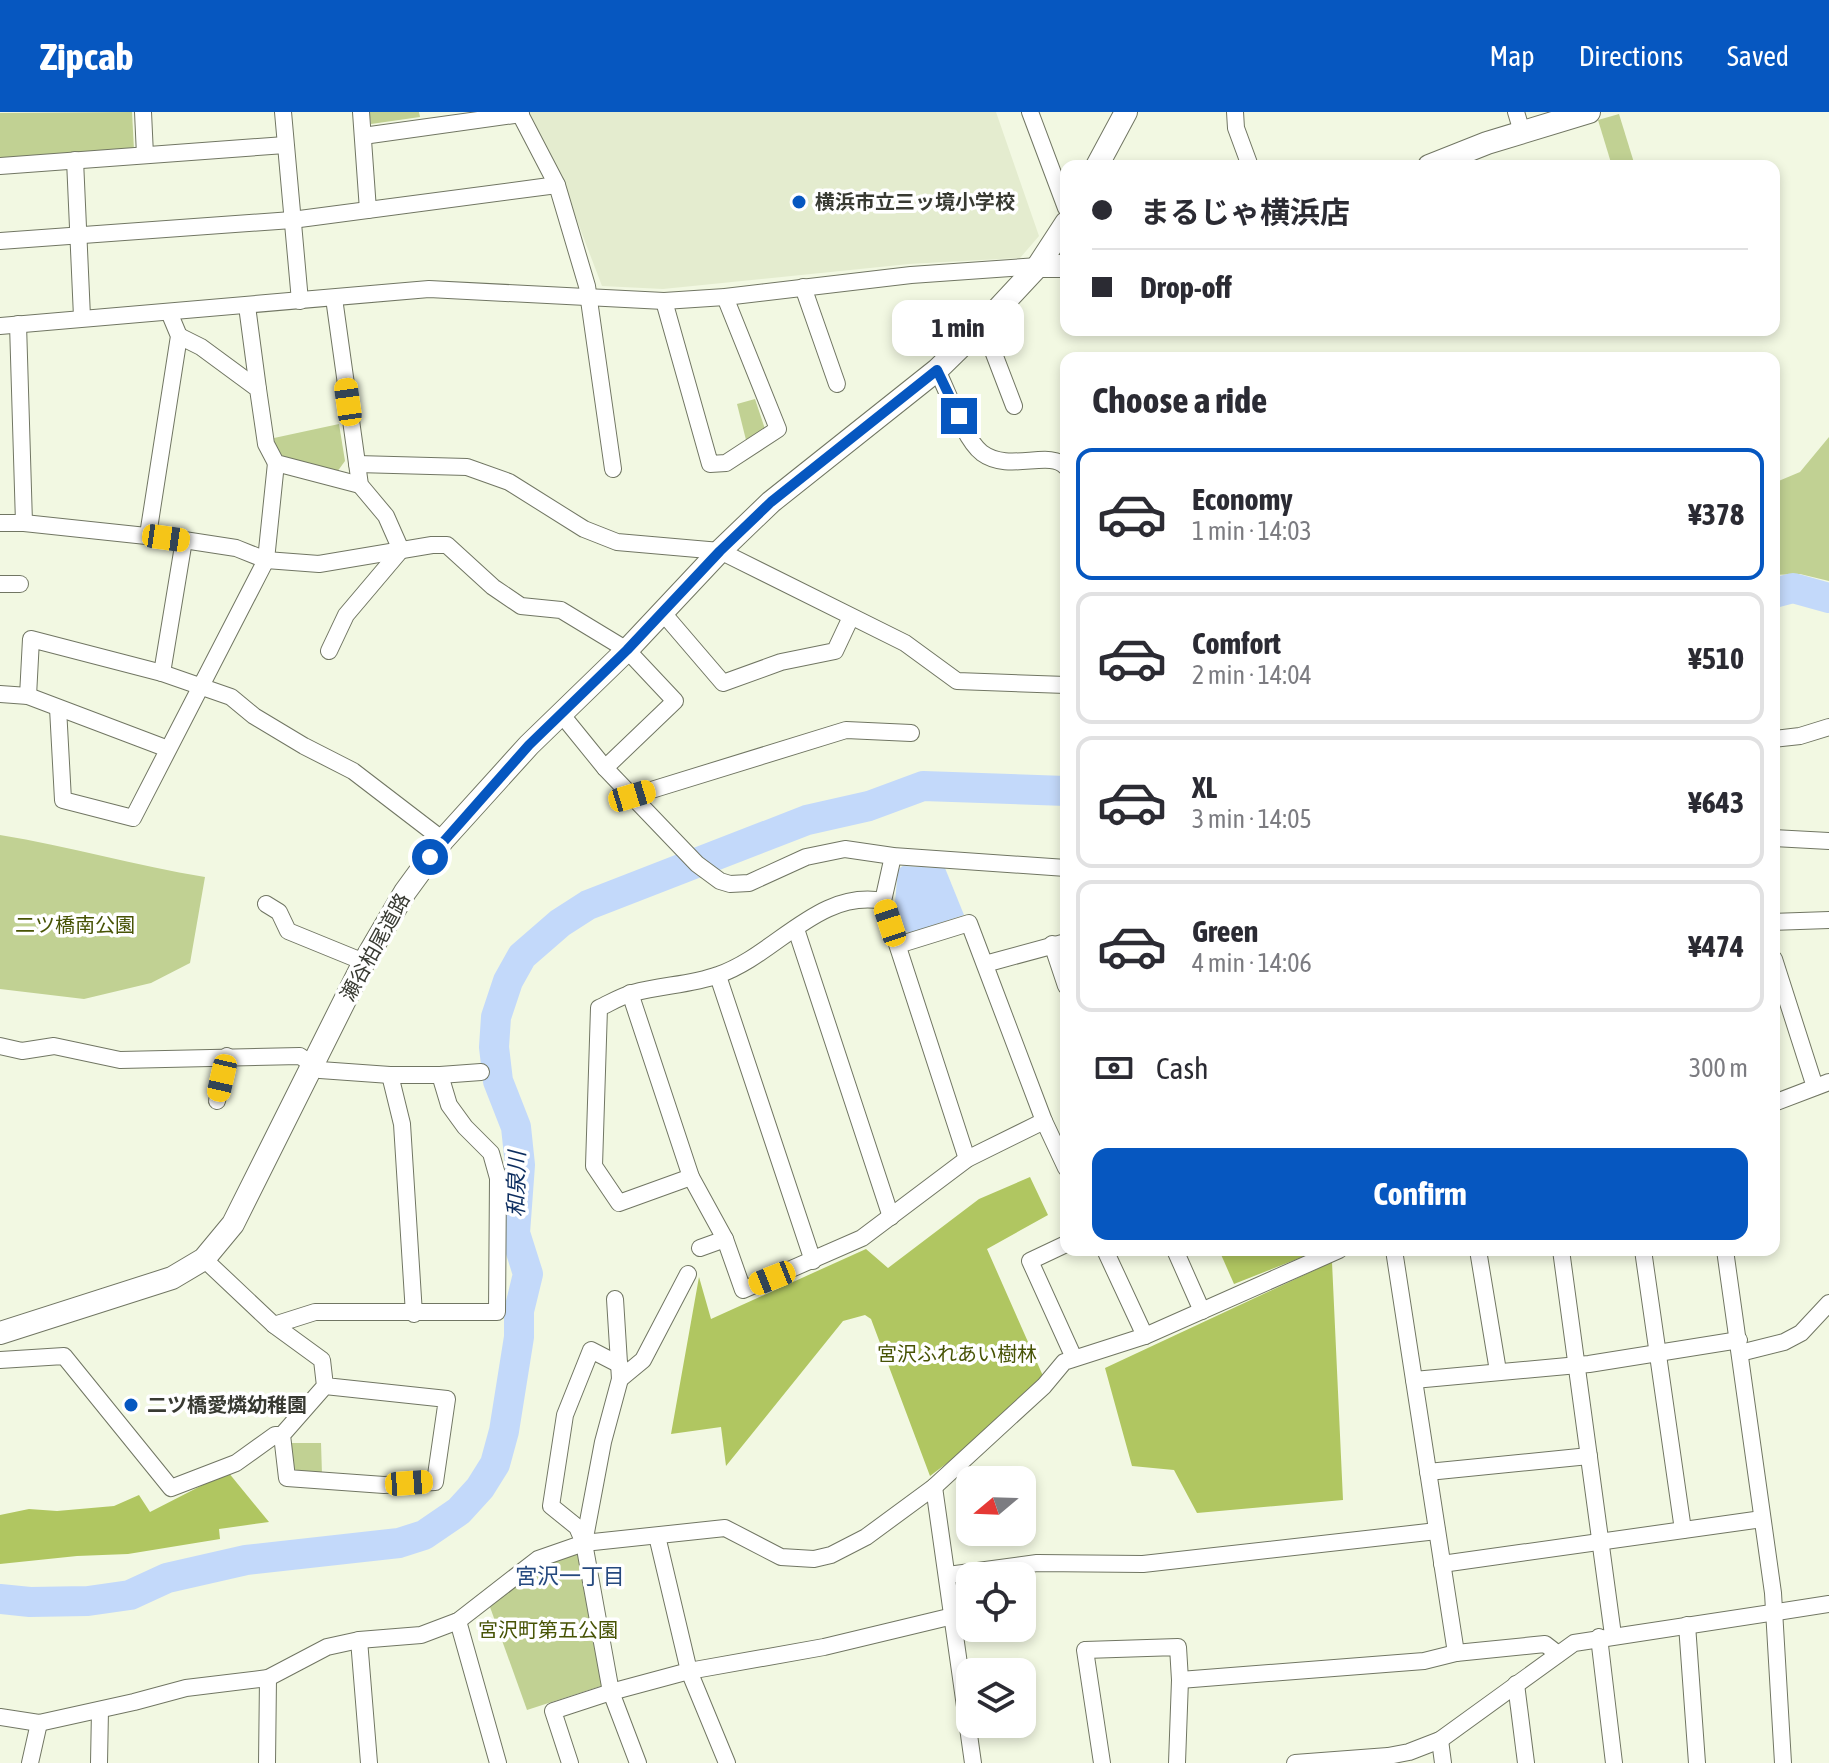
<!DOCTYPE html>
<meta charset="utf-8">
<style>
body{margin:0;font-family:"Asap Condensed","Noto Sans JP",sans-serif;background:#f7f7f7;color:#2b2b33;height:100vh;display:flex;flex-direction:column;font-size:30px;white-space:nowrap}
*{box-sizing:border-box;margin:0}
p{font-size:26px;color:#7c7c81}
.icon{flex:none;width:44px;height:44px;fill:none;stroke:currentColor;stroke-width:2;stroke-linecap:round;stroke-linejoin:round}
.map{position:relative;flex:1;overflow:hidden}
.drawer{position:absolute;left:1060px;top:240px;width:720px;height:904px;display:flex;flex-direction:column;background:#fff;border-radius:16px;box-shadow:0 4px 12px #0003}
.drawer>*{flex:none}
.top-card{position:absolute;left:1060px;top:48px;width:720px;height:176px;border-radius:16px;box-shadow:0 4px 12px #0003;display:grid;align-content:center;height:176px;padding:0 32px;background:#fff}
.needle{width:52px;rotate:251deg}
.fabs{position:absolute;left:956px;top:1354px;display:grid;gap:16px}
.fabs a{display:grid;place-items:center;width:80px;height:80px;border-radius:16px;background:#fff;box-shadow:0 4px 12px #0003;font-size:40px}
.end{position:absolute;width:36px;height:36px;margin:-18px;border:10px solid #0657c0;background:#fff;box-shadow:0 0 0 4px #fff}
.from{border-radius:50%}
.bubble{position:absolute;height:56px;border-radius:16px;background:#fff;box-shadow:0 4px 12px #0003;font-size:26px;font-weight:700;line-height:56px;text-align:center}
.car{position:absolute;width:24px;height:48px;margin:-24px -12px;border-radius:10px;box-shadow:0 0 6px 2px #0007;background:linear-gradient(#f5c518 24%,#345 0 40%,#f5c518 0 76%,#345 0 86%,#f5c518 0)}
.top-card b{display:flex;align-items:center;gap:28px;height:76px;font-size:30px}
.top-card b+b{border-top:2px solid #e1e1e2}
.top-card i{width:20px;height:20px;background:#2b2b33}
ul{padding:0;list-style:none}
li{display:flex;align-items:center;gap:24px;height:132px;margin:0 16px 12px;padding:0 16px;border:4px solid #e1e1e2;border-radius:16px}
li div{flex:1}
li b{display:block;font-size:30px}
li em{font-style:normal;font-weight:700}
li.on{border-color:#0657c0}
li>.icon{width:72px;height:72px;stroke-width:1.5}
h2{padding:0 32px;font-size:36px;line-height:96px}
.pay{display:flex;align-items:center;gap:20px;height:88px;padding:0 32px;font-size:30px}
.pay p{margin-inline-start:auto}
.primary-button{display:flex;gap:16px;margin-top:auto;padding:16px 32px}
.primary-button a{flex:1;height:92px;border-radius:16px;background:#0657c0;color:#fff;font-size:32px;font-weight:700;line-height:92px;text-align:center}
header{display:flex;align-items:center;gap:48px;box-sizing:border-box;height:112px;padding:0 40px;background:#0657c0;color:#fff}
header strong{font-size:38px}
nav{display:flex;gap:44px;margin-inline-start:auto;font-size:28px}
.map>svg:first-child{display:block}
</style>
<header>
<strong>Zipcab</strong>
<nav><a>Map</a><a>Directions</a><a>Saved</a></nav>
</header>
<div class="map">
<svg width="1829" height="1651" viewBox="0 0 1829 1651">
<rect width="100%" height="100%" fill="#f2f8e2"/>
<!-- built -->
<polygon fill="#e4eccf" points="528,0 996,0 1039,124 1020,146 909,152 663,177 602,174 557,56"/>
<!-- green -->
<g fill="#c1d193">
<polygon points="132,0 134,38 0,49 0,1"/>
<polygon points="369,0 419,0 420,5 371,12"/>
<polygon points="1619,2 1635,54 1612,54 1598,8"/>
<polygon points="755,287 765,317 746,328 737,292"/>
<polygon points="339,312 345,349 337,360 276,347 274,326"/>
<polygon points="1829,325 1829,469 1800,462 1774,463 1774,371 1800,360"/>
<path d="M0,723C69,734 136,754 205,765L190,851L151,871L84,887L0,877Z"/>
<polygon points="291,1331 321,1331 322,1362 291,1362"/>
<polygon points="585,1440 604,1573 527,1598 490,1495 541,1453"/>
</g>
<!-- forest -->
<g fill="#b0c661">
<polygon points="1030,1065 1048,1103 987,1137 1043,1264 963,1339 930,1364 871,1207 865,1203 843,1209 726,1354 721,1315 671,1322 699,1165 711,1207 866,1137 888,1156 979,1087"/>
<polygon points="1219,1138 1320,1138 1234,1172"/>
<polygon points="1332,1150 1343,1388 1197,1401 1174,1358 1132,1354 1105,1256"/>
<polygon points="228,1360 269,1410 219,1417 220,1427 128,1442 77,1444 0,1452 0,1403 29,1397 57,1399 114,1394 139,1383 150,1400"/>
</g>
<!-- water -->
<polygon fill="#c3d9fa" points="903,754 945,756 964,803 910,821 905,818 895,790 898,757"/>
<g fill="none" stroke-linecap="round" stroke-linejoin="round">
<!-- river -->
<g stroke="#c3d9fa" stroke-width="30">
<polyline points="1774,481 1793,476 1829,486"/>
<polyline points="0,1487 30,1490 88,1489 130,1483 167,1466 246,1448 399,1431 424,1423 459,1399 480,1376 495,1352 504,1319 519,1225 519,1199 528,1162 515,1121 520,1053 516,1015 498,969 494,935 496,905 508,869 522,844 560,811 588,793 807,708 869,694 923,674 1066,679"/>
</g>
<!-- street casing -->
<g stroke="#717663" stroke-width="18">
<g id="street">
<polyline points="143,0 145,43"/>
<polyline points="283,0 300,189"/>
<polyline points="361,0 368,98"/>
<polyline points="519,0 557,73 587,174 613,357"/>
<polyline points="1030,0 1066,96"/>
<polyline points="1235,0 1236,16 1250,54"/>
<polyline points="1516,0 1522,20"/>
<polyline points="363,24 521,2"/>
<polyline points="75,48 82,205"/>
<polyline points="0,54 285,33"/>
<polyline points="0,129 292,108 557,73"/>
<polyline points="803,175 837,272"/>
<polyline points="664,189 710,352 726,351 778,317 725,185"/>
<polyline points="247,194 258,277"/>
<polyline points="18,212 24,411"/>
<polyline points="983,213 1014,294"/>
<polyline points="0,214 429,177 664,189 725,185 911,163 1038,154"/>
<polyline points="179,224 201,235 258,277 266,332 276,351 360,373"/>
<path d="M937,258C948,280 964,327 982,341C1009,361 1050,337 1066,355"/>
<polyline points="357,352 467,355 509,370 584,417 617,430 720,439 905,531 957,569 1066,573"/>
<polyline points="0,411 24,411 184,428 236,436 266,448 319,452 432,433 447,433 493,475 521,494 561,498 627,538 675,589 605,656"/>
<polyline points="148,423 179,224 169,200"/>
<polyline points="0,472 20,472"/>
<polyline points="663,501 723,571 781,550 835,539 851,505"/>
<polyline points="329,539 346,503 401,438 386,404 360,373 334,186"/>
<polyline points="162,561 184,428"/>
<polyline points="0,582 28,584 168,637"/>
<polyline points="28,584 31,527 162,561 231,585 254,604 304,634 353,659 443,728"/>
<polyline points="58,596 63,688 133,706 266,448 276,351"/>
<polyline points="562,603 605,656 697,752 720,769 730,772 749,771 806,745 845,737 893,744 1066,756"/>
<polyline points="1774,627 1800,624 1829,615"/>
<polyline points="632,684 846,618 911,621"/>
<polyline points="1774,726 1829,729"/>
<polyline points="893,744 883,789 967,1047"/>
<polyline points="266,792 279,800 288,819 364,850"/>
<polyline points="1774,810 1829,808"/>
<polyline points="796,817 891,1105"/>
<polyline points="1052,832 1066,874"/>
<polyline points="898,833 969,811 1044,1009 1066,1056"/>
<polyline points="1774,847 1815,975"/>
<polyline points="985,852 1066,830"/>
<polyline points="718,864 813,1149"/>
<polyline points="630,881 691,1065 725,1127 743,1178 862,1126 967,1047 1044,1009"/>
<polyline points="0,934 22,939 54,934 120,948 300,944 320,958 390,963 440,963 481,960"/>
<polyline points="390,963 402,1012 414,1202"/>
<polyline points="217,989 227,944"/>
<polyline points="1774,991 1829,970"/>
<path d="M691,1065L619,1091L594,1054L599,896C610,891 621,884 633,881C661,873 691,873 718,863C776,843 818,777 883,789"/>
<polyline points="1066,1132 1030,1149 1074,1246"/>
<polyline points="700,1136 725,1127"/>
<polyline points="1105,1138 1145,1224"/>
<polyline points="1175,1138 1202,1199"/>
<polyline points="1394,1138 1456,1541"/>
<polyline points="1478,1138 1498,1259"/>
<polyline points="1561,1138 1613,1523"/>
<polyline points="1643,1138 1683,1418"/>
<polyline points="1725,1138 1773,1481 1783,1651"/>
<polyline points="204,1147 274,1213 322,1248 325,1274 282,1323 287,1366 384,1373 435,1370 447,1287 325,1274"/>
<polyline points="615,1187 620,1267 643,1248 688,1162"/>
<polyline points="274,1213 315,1200 497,1200 498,1066 491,1041 465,1015 449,993 440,963"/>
<polyline points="1740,1241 1784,1230 1801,1221 1829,1191"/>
<polyline points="0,1248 64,1244 171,1376 236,1351 275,1323 282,1323"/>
<polyline points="620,1253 591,1238 565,1303 551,1394 577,1415 584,1431 611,1580 638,1651"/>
<polyline points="1414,1268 1589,1252 1739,1228"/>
<polyline points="1428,1360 1589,1344"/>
<polyline points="934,1375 973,1651"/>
<polyline points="657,1424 689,1559 727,1651"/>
<polyline points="584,1431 603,1330 620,1267"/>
<polyline points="1442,1452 1762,1407"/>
<polyline points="948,1463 1037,1451 1143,1452 1437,1419"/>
<polyline points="458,1509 498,1651"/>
<polyline points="1687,1513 1697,1651"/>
<polyline points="1599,1525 1614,1651"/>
<polyline points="359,1528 369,1651"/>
<polyline points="1180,1568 1424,1549 1456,1541 1545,1532 1558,1542"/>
<polyline points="1516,1572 1526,1651"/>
<polyline points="0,1605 39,1611 134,1590 186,1576 268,1566 327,1535 359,1528 421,1523 458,1509 538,1447 584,1431 725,1416 781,1445 814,1447 831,1443 866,1425 934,1375 1044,1274 1064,1250 1145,1224 1339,1138"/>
<polyline points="1440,1628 1443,1651"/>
<polyline points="30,1651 39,1611"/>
<polyline points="99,1651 100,1598"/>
<polyline points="267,1651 268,1566"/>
<polyline points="570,1651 553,1599 611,1580 689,1559 824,1535 953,1504"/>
<polyline points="1102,1651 1085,1538 1178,1535 1180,1568 1177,1651"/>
<polyline points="1295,1651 1388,1644 1409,1640 1440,1628 1574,1531 1829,1492"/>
</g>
</g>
<!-- secondary casing -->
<g stroke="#717663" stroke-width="24">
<g id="secondary">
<polyline points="1097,54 1126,0"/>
<polyline points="1429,54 1487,31 1589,0"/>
<polyline points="1038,154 1066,154"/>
<polyline points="0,1221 172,1166 204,1147 233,1112 364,850 405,780 443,728 529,633 627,538 720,439 771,390 937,258 983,213 1038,154 1066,111"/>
</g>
</g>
<!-- street -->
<use href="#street" stroke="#fff" stroke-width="16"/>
<!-- secondary -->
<use href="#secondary" stroke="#fff" stroke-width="22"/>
</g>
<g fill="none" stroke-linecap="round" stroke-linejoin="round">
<!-- route -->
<polyline stroke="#0657c0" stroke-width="10" points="430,745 529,633 627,538 720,439 771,390 937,258 959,304"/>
</g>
<!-- markers -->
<g fill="#0657c0" stroke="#fff" stroke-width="3">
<circle cx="799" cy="90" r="8"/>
<circle cx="131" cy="1293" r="8"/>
</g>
<g text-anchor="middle" stroke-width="7" stroke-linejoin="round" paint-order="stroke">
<!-- poi labels -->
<g font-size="20" font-weight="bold" fill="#383a32" stroke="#fff" text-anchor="start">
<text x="815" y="97">横浜市立三ッ境小学校</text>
<text x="147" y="1300">二ツ橋愛燐幼稚園</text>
</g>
<!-- park labels -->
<g font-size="20" fill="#475305" stroke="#fff">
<text x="75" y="820">二ツ橋南公園</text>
<text x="957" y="1249">宮沢ふれあい樹林</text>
<text x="548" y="1525">宮沢町第五公園</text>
</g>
<!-- street labels -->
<g font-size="20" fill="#383a32" stroke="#fff">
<text transform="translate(375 835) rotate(-61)" y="7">瀬谷柏尾道路</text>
</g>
<!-- water labels -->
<g font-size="22" font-style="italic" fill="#0c2d5f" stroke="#fff">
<text transform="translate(516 1072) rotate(-89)" y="8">和泉川</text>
</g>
<!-- neighbourhood labels -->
<g font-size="22" fill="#25497f" stroke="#fff">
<text x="570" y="1472">宮沢一丁目</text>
</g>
</g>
</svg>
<div class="fabs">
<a><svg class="needle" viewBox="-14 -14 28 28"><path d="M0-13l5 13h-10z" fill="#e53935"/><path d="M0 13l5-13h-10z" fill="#7c7c81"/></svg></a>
<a><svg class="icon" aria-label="locate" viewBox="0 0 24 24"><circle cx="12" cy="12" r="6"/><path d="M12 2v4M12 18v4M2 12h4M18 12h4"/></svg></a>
<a><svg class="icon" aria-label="layers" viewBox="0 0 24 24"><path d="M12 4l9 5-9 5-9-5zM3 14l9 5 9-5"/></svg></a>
</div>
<i class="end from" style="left:430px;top:745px"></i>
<i class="end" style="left:959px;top:304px"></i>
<div class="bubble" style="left:892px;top:188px;width:132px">1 min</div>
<i class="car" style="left:348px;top:290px;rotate:352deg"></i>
<i class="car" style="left:166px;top:426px;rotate:98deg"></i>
<i class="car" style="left:632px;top:684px;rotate:73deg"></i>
<i class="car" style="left:890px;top:811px;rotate:342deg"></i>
<i class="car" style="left:222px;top:966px;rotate:193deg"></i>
<i class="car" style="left:772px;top:1166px;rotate:248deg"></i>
<i class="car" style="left:409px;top:1371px;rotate:86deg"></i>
<div class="top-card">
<b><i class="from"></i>まるじゃ横浜店</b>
<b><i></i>Drop-off</b>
</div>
<section class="drawer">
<h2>Choose a ride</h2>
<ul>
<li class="on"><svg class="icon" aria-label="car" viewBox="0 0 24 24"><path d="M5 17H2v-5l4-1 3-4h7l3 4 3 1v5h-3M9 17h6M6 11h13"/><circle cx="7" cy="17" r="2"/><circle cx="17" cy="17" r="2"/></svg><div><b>Economy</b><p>1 min · 14:03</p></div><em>¥378</em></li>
<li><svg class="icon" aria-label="car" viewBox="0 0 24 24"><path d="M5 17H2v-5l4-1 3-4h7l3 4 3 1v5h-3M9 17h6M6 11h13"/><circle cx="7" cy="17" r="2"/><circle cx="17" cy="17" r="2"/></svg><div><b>Comfort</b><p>2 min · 14:04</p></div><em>¥510</em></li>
<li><svg class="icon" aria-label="car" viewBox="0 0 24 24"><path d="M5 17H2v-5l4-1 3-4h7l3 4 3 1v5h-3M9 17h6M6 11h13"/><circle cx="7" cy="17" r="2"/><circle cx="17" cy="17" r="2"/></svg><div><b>XL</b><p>3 min · 14:05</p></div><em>¥643</em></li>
<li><svg class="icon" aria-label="car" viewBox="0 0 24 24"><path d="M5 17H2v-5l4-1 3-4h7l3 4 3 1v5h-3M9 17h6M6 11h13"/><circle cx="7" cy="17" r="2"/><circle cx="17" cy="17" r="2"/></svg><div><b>Green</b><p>4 min · 14:06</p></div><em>¥474</em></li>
</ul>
<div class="pay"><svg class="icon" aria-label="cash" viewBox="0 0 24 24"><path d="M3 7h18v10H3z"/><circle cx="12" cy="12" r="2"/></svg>Cash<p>300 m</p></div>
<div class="primary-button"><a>Confirm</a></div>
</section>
</div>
